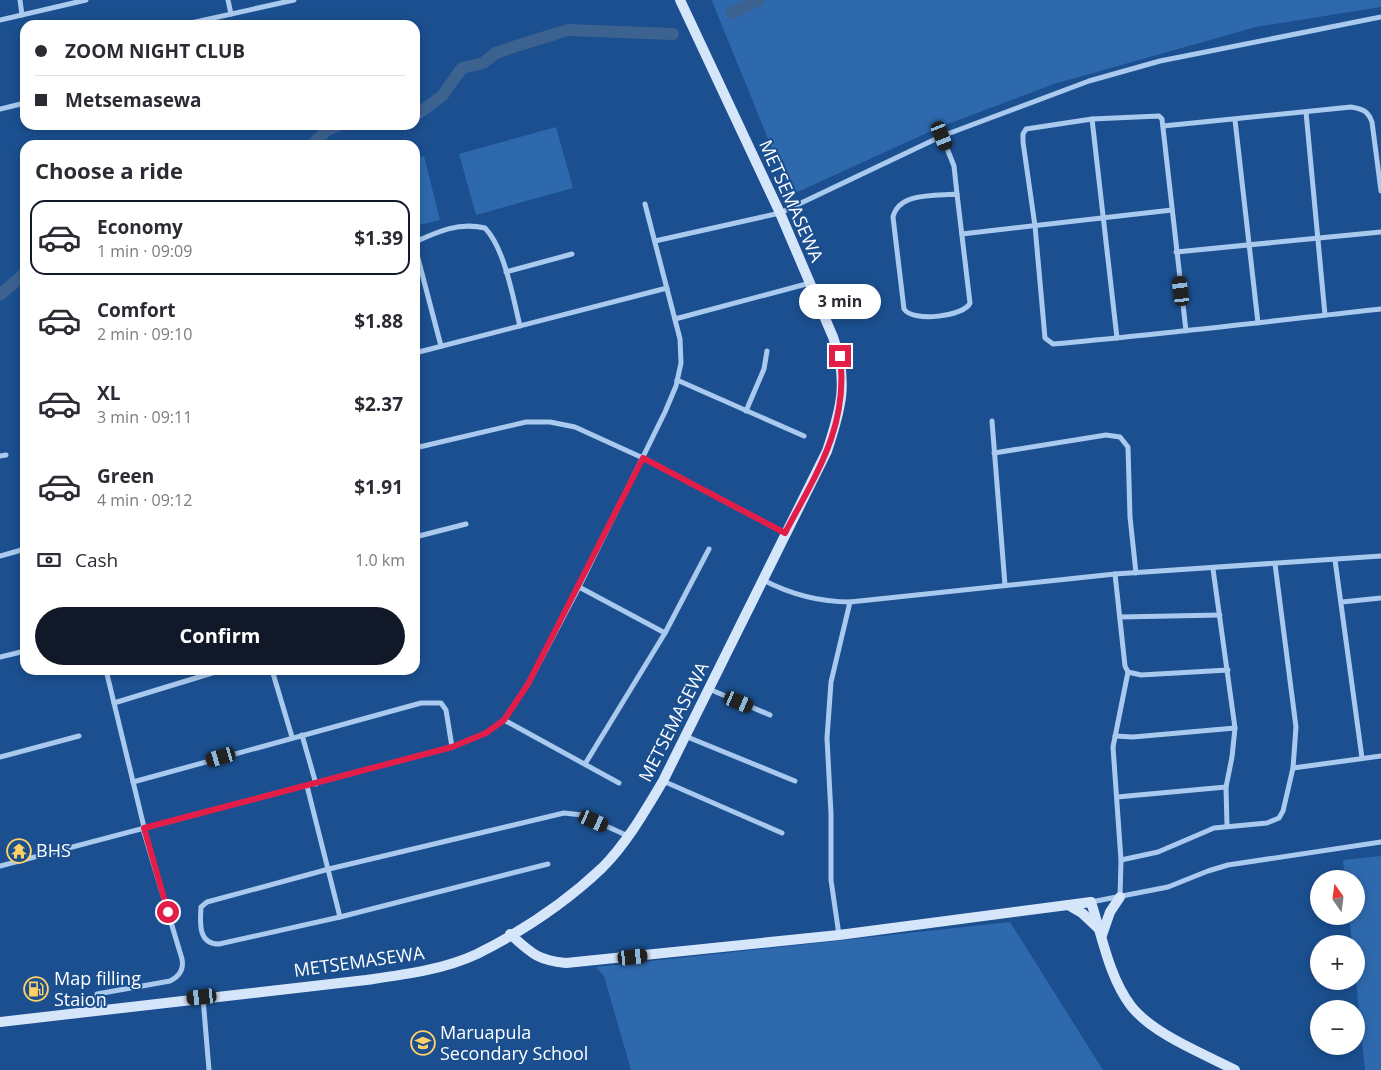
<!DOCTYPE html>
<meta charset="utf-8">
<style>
body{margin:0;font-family:"Open Sans",sans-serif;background:#f2f2f3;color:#2b2b33;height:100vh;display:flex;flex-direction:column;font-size:19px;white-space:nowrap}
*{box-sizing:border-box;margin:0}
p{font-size:16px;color:#7c7c81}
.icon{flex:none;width:28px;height:28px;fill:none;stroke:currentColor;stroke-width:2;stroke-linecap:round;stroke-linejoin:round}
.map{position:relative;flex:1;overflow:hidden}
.panel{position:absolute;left:20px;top:140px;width:400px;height:535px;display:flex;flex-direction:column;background:#fff;border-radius:15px;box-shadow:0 2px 8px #0003}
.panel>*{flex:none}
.guide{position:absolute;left:20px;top:20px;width:400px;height:110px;border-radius:15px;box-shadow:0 2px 8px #0003;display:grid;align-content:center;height:110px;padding:0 15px;background:#fff}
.needle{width:32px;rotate:346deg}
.controls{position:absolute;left:1310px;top:870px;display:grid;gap:10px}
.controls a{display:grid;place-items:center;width:55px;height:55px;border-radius:50%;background:#fff;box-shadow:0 2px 8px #0003;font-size:25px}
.end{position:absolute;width:22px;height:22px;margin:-11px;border:6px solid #e11d48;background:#fff;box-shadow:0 0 0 2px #fff}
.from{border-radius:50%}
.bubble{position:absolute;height:35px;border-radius:18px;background:#fff;box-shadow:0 2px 8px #0003;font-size:16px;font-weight:700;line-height:35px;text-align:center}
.car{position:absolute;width:15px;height:30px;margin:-15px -8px;border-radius:6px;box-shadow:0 0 4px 1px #0007;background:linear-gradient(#222 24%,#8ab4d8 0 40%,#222 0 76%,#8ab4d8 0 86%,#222 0)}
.guide b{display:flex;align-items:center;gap:18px;height:48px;font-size:19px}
.guide b+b{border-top:1px solid #e1e1e2}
.guide i{width:12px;height:12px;background:#2b2b33}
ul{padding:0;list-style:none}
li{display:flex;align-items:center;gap:15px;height:75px;margin:0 10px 8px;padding:0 5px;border:2px solid transparent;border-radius:15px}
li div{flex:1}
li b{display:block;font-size:19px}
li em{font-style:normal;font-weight:700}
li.selected{border-color:#111827}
li>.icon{width:45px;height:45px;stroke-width:1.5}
h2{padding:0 15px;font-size:22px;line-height:60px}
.pay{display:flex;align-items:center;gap:12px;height:55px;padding:0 15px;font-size:19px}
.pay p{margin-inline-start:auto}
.action{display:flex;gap:10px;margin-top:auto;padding:10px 15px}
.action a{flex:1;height:58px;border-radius:30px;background:#111827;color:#fff;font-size:20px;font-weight:700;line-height:58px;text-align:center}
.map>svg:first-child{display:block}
</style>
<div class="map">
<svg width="1381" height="1070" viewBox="0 0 1381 1070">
<rect width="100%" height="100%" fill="#1b4f8f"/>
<!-- green -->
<g fill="#2e69ad">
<polygon points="714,0 1381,0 1381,7 1256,27 1054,84 940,127 791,195 712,1"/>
<polygon points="556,127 573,188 476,215 459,154"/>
<polygon points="424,156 440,220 415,226 415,158"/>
<polygon points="1381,856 1381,1070 1365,1070 1356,981 1356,944 1352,944 1349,916 1356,916 1356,879 1345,879 1343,860"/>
<polygon points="1010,922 1103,1070 631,1070 604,976 596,967"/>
</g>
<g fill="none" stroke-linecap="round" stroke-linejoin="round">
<!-- river -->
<g stroke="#3c6290" stroke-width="12">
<polyline points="732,13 759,0"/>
<polyline points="415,112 419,113 442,96 462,68 483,63 496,53 516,46 568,30 673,34"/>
<polyline points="312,145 327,130 339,125"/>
<polyline points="0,295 25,273"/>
</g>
<!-- street -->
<g stroke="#a9c9ee" stroke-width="5">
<polyline points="20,0 22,15"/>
<polyline points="228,0 231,14"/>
<polyline points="0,20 86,0"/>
<polyline points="182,25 294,0"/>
<polyline points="0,109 25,103"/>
<polyline points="1306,112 1325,315"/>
<polyline points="1092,119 1117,338"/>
<polyline points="1235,120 1258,323"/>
<path d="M1163,126L1351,107C1363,109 1368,111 1372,122L1381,191"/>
<polyline points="942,136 954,166 957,194"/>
<path d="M957,194L970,303C965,316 913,323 904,309L893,217C899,192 936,196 957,194Z"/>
<polyline points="962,234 1172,210"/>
<polyline points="655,241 780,213 942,136 1089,81 1160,61 1381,17"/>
<path d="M415,242C439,231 459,222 485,228C505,249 513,298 520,326"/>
<polyline points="415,247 441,346"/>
<polyline points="1176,252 1381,232"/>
<polyline points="506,272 572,254"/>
<polyline points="675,319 810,283"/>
<path d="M1186,331L1162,119L1159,116L1092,119L1026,129L1023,134V142L1035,226L1045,338L1053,344C1162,334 1272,321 1381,309"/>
<polyline points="415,353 667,288"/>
<polyline points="677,380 804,436"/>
<polyline points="746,411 764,369 767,351"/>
<polyline points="992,421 1005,585"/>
<polyline points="415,448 526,422 550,422 575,427 643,458 785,533"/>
<polyline points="994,453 1106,435 1120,437 1128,447 1130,517 1136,573"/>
<polyline points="0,456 6,455"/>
<polyline points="415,537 466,524"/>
<polyline points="0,556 25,549"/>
<polyline points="1335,560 1362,758"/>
<polyline points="1213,569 1235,728 1232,757 1226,787 1227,825"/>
<polyline points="1115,574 1125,666 1128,672 1141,675 1228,670"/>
<path d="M763,580C790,594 819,602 850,602L1115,574L1381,556"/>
<polyline points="579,587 665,633"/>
<polyline points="1342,602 1381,598"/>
<polyline points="1120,617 1220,615"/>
<polyline points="0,657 25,651"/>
<polyline points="106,670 144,827"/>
<polyline points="272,670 292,737"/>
<polyline points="709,689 770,715"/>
<polyline points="114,703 222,670"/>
<polyline points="504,720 619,783"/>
<polyline points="302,735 316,784"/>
<polyline points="685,736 795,781"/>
<polyline points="1115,736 1133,737 1235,728"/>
<polyline points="0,757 79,736"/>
<polyline points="585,764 665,633 709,549"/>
<polyline points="1293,768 1381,756"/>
<polyline points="663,781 782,833"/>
<polyline points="133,782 421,703 441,703 446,710 452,747"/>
<polyline points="307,786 340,917"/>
<polyline points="1117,797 1226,787"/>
<polyline points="1121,860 1158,852 1214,828 1267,823 1279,818 1283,811 1293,768 1296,727 1275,564"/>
<path d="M548,864L340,917L219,944C198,944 200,923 201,907L207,902L329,869L564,813L582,815L628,836"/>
<polyline points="0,866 452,747 486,733 504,720 528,684 579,587 665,412 676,386 681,363 680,339 645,204"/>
<polyline points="1120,897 1121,860 1113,747 1128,672"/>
<polyline points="1091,902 1168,887 1208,871 1228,865 1381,842"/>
<polyline points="839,935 831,880 831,814 827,738 831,682 850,602"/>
<polyline points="203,998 209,1070"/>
<path d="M102,1009L97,994L170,981C180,976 184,969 182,959L143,829"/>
</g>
<!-- secondary -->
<g stroke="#d6e6fa" stroke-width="10">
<polyline points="1068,905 1082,913 1098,928"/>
<path d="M510,934C531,953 537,960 566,963L839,935L1091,902C1102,936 1109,977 1131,1006C1153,1034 1202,1053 1235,1070"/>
<polyline points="1102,935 1110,912 1120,897"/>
<path d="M0,1022L366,980C402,975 443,970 477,954C521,932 566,902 602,868C627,843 645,811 663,781L827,451C841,409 849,381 833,337L780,213L680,0"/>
</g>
</g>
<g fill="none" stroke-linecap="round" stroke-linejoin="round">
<!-- route -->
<path stroke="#e11d48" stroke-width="6" d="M168,912L144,828L452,747L486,733L504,720L528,684L643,458L785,533C816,474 849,426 840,356"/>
</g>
<!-- icons -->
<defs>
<g id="temple-ring" transform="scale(1.25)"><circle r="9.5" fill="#1b4f8f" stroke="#ffd166" stroke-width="1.5"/><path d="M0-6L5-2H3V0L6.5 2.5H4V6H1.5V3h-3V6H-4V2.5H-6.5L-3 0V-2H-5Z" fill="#ffd166"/></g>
<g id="fuel-ring" transform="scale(1.25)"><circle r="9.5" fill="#1b4f8f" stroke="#ffd166" stroke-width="1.5"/><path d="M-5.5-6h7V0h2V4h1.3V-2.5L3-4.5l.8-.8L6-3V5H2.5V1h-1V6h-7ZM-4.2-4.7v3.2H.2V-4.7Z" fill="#ffd166"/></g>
<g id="school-ring" transform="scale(1.25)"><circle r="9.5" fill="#1b4f8f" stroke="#ffd166" stroke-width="1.5"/><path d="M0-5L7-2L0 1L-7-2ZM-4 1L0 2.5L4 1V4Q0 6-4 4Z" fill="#ffd166"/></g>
</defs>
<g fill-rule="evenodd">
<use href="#temple-ring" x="19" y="851"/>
<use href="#fuel-ring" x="36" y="989"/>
<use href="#school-ring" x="423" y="1043"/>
</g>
<g text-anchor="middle" stroke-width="4" stroke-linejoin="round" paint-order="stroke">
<!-- street labels -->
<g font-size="18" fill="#fff" stroke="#1b4f8f">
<text transform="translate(791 201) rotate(66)" y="6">METSEMASEWA</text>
<text transform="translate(674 722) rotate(-63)" y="6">METSEMASEWA</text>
<text transform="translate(359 962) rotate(-8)" y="6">METSEMASEWA</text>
</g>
<!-- poi labels -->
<g font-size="18" fill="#fff" stroke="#1b4f8f" text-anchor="start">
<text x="36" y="857">BHS</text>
<text x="54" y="985">Map filling<tspan x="54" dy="21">Staion</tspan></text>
<text x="440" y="1039">Maruapula<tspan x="440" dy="21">Secondary School</tspan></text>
</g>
</g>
</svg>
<div class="controls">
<a><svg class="needle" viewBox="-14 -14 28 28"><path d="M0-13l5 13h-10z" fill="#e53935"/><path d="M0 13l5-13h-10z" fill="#7c7c81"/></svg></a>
<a>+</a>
<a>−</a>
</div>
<i class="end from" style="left:168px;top:912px"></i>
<i class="end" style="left:840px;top:356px"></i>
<div class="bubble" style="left:799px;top:284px;width:82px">3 min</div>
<i class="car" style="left:942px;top:136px;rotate:158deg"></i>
<i class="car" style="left:1181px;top:291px;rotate:353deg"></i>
<i class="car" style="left:739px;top:702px;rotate:113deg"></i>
<i class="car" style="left:221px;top:757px;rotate:254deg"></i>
<i class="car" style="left:594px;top:821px;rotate:114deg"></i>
<i class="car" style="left:633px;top:957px;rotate:84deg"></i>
<i class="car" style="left:202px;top:997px;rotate:264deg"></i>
<div class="guide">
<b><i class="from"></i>ZOOM NIGHT CLUB</b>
<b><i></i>Metsemasewa</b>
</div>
<section class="panel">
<h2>Choose a ride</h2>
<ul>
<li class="selected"><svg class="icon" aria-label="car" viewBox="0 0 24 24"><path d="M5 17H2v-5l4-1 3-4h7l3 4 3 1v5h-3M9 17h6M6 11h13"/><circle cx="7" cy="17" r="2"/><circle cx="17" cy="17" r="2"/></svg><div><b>Economy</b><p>1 min · 09:09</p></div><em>$1.39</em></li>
<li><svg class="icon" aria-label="car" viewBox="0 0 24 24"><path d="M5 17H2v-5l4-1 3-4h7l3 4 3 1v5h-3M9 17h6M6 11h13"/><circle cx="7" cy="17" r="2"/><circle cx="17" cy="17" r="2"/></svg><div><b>Comfort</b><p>2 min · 09:10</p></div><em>$1.88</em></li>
<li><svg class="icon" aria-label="car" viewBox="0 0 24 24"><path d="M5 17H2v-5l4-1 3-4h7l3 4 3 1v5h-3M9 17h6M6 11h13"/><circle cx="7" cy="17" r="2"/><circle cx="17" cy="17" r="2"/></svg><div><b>XL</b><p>3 min · 09:11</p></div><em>$2.37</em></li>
<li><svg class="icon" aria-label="car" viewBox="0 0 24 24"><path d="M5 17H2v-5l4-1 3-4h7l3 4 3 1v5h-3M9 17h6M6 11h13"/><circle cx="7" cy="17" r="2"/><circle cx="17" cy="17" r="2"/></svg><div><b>Green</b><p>4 min · 09:12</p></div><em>$1.91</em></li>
</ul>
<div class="pay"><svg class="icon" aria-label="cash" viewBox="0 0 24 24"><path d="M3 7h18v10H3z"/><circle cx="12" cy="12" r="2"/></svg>Cash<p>1.0 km</p></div>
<div class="action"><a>Confirm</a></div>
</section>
</div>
